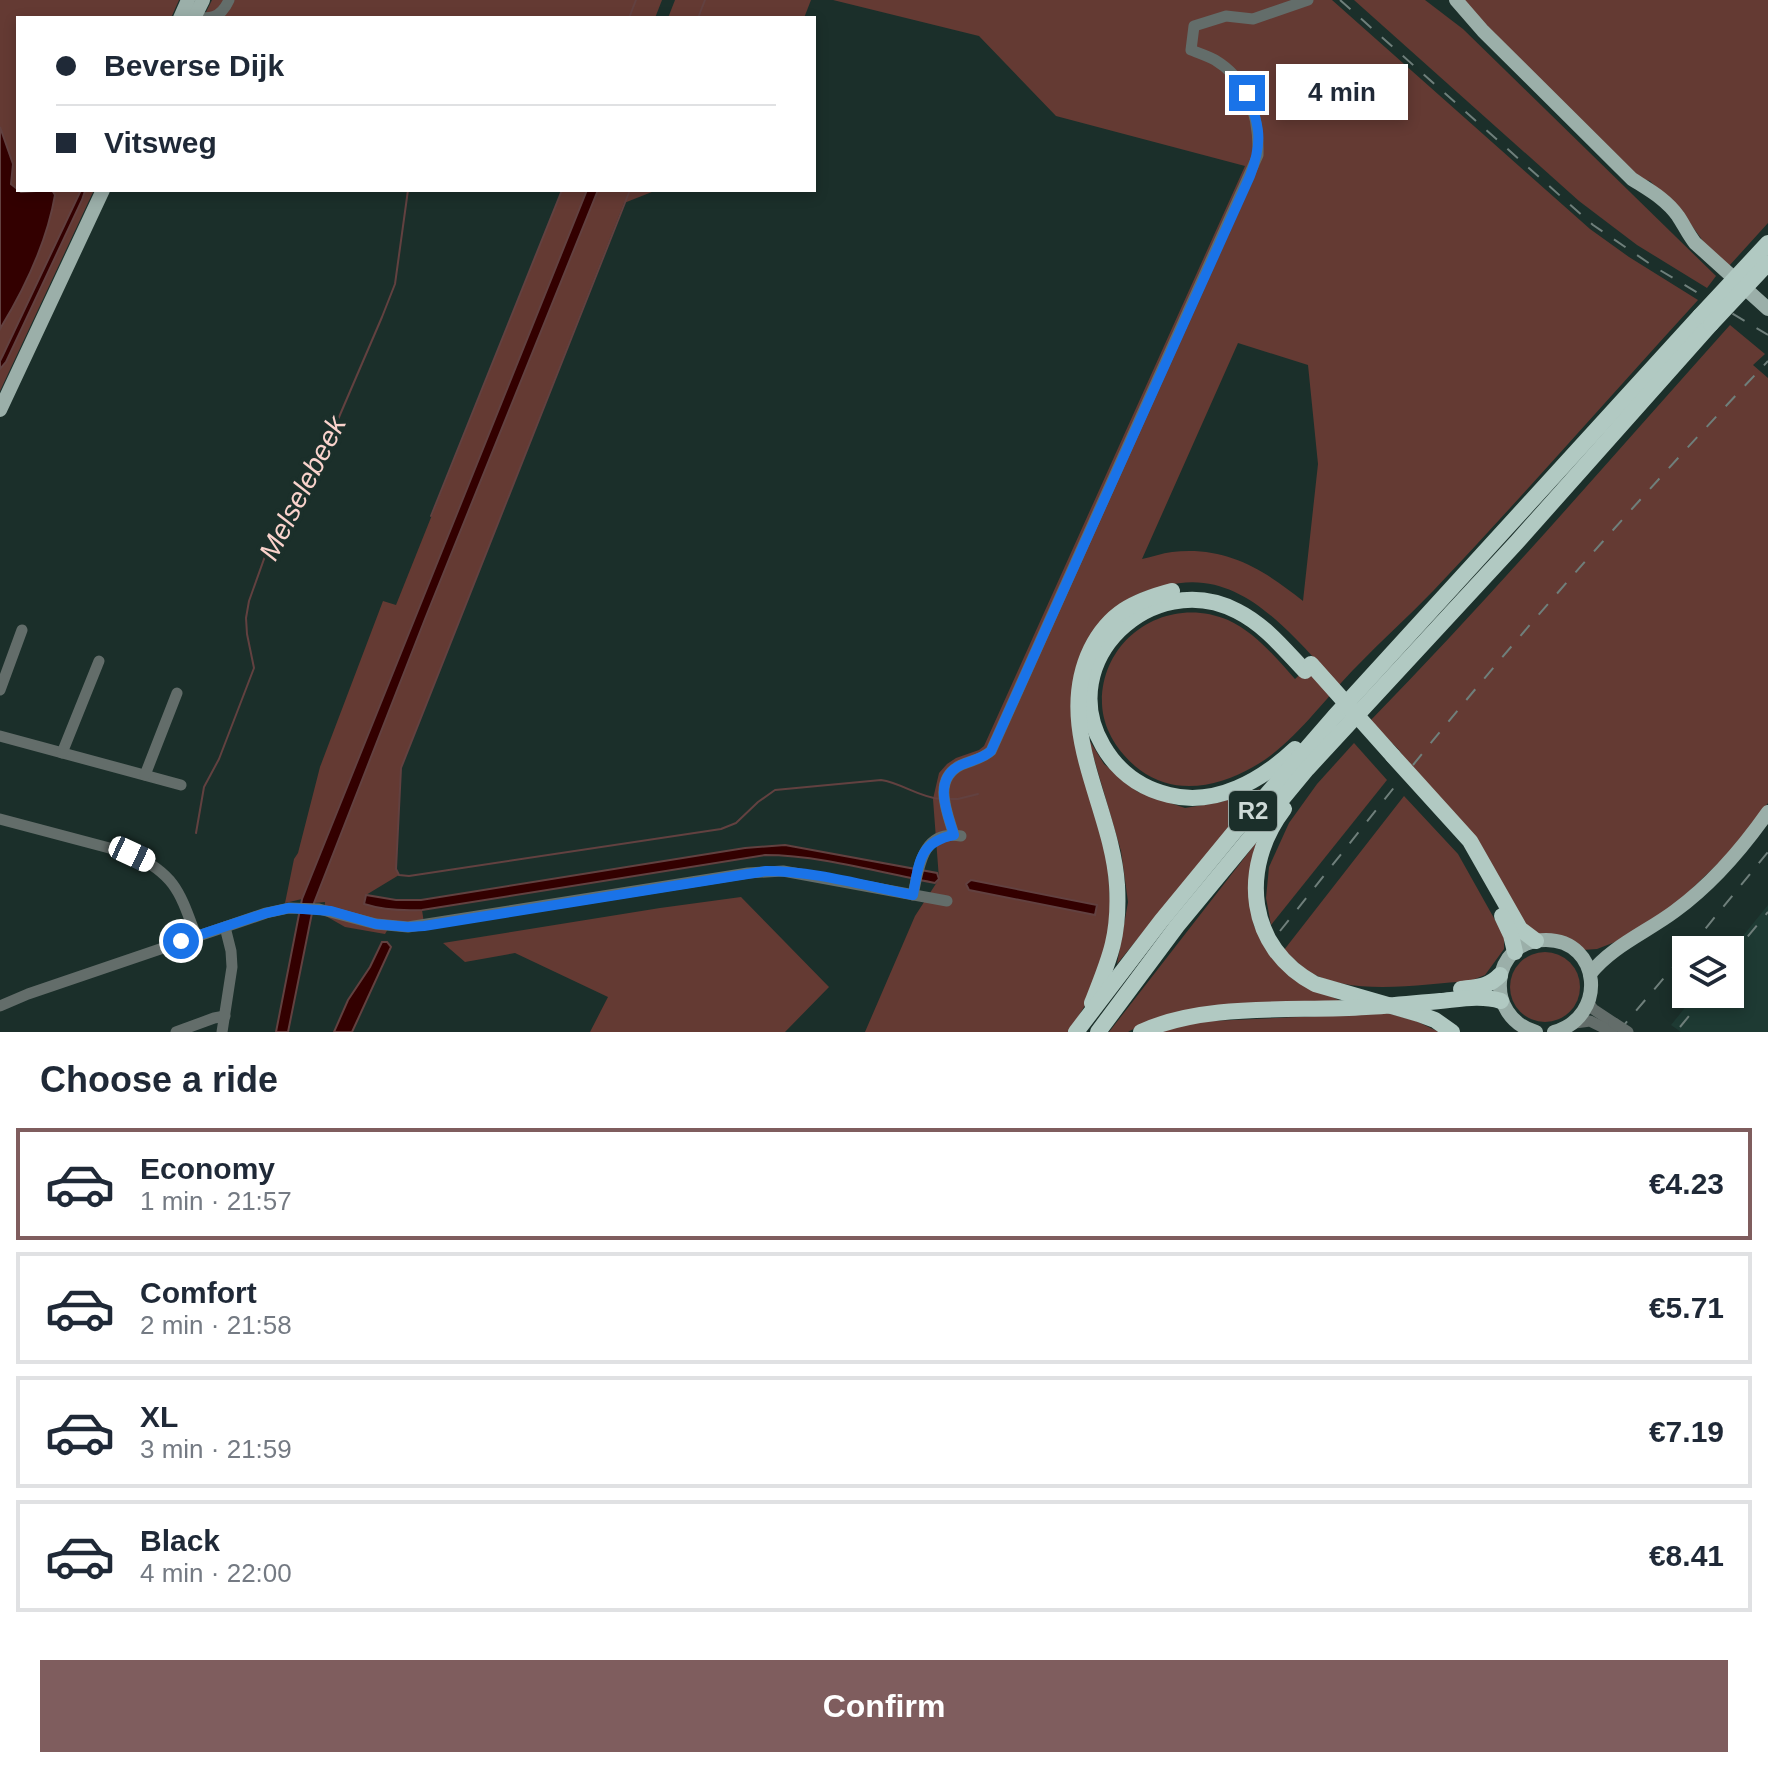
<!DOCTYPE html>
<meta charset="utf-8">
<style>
body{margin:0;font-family:Arial,sans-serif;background:#f6f6f7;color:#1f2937;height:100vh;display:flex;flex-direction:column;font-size:30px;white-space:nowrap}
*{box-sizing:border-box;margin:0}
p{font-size:26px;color:#747a83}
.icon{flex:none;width:44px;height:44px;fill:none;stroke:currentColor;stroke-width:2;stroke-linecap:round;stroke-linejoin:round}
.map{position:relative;height:1032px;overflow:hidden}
.panel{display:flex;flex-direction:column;background:#fff;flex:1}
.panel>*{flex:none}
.banner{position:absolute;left:16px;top:16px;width:800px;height:176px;border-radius:0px;box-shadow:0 4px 12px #0003;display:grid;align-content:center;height:176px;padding:0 40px;background:#fff}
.controls{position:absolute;left:1672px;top:936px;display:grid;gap:16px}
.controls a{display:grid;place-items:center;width:72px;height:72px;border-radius:0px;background:#fff;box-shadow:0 4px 12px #0003;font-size:40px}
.end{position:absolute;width:36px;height:36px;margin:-18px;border:10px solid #1a73e8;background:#fff;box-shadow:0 0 0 4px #fff}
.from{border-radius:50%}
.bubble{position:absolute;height:56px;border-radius:0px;background:#fff;box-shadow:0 4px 12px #0003;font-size:26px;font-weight:600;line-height:56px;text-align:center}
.car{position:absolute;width:24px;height:48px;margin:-24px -12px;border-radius:10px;box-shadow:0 0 6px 2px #0007;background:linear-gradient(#fff 24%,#345 0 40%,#fff 0 76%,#345 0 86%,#fff 0)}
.banner b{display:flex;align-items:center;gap:28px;height:76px;font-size:30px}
.banner b+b{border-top:2px solid #e0e1e3}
.banner i{width:20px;height:20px;background:#1f2937}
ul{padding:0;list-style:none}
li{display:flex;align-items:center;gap:24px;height:112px;margin:0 16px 12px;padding:0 24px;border:4px solid #e0e1e3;border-radius:0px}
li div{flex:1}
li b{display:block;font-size:30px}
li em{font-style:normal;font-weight:600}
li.on{border-color:#7f5d5e}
li>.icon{width:72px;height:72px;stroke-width:1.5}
h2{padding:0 40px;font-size:36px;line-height:96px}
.cta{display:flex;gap:16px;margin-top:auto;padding:16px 40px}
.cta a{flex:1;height:92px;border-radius:0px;background:#7f5d5e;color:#fff;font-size:32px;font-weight:600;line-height:92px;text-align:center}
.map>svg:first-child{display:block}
</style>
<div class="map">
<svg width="1768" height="1032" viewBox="0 0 1768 1032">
<rect width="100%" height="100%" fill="#1b2f2a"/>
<!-- built -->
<polygon fill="#1e3a33" points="1768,905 1768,1032 1681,1032 1671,1025 1696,994 1730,994 1730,952"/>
<!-- green -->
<g fill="#643a33" fill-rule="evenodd">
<polygon points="0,0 179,0 171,18 18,18 18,190 94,190 0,391"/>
<polygon points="212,0 662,0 655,18 203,18"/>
<polygon points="675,0 811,0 804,18 668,18"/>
<path d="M833,0H1332L1590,229L1629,257L1698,300C1610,396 1524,495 1434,590C1409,616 1382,640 1357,666C1326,697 1292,746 1253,767C1218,787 1175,796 1140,770C1119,754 1103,730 1102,704C1100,638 1167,594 1228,620C1256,633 1275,657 1295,679L1316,660C1276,617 1230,568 1165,586C1151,589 1137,593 1125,601L1073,687L1107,855L1112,929L1087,1002L1069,1032H865L915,916L939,879L933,799L939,773L947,764L956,758L979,750L984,746L1245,166L1056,116L979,36ZM1238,343L1308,365L1318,464L1303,601C1263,569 1226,546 1172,552C1162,553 1152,557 1142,559Z"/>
<polygon points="1354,0 1425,0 1463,29 1716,276 1707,288 1637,245 1579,201"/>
<polygon points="1461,0 1768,0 1768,223 1729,266 1708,248 1687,219 1650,181 1637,178"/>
<polygon points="562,190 587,190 302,899 285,903 294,859 298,853 320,767 383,601 396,605"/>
<path d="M598,190H657L624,203L401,768L396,869L399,875L366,895L364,904C383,910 402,911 422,910L424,923L391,924L385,934L345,927L324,915L325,902L314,903L425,619Z"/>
<path d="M1730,325L1765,354L1753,365L1768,378V803L1733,849L1676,904L1623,939L1597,949L1582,950L1537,936L1529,931L1398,749L1370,721C1495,593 1611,458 1730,325Z"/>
<polygon points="1088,738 1104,764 1138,792 1185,808 1221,802 1260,789 1117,964 1128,902 1121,851"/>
<polygon points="1354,743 1387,780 1271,925 1266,898 1269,867 1289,823 1317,784"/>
<path d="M1404,796L1458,854L1504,936V949L1485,975L1470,981C1422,984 1350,997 1308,971C1300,965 1292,957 1284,950Z"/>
<polygon points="1259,839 1249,889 1254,926 1273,958 1297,981 1343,1002 1146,1022 1128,1032 1109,1032"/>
<polygon points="741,897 829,987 785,1032 590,1032 608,997 515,953 465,962 443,943 660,908"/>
<circle cx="1545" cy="987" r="35"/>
<polygon points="1387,1013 1416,1021 1439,1032 1157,1032 1184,1024 1211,1021"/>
</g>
<!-- water -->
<g fill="#300" stroke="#624140" stroke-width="2">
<path d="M0,127L13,164L11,184L21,192L52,190L55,195C47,242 25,288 0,329Z"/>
<polygon points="81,190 85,191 82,200 6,362 0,369 0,361 3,355"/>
<polygon points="587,190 598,190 425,619 314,903 288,1032 276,1032 302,899"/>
<path d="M785,845L937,873L939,879L935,883C882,873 819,855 765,855L422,910C402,911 383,910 364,904L366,895L396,900H421L745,848Z"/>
<polygon points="971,880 1097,905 1095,915 969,890 966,884"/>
<polygon points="382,942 387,942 391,947 352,1032 334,1032 348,1000 370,967"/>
</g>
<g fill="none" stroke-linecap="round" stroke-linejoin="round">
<!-- stream -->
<g stroke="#624140" stroke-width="2">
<polyline points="629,18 636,0"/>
<polyline points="698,18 705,0"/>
<path d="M630,190L401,768L396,869L399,875L409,876L721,829L736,823L758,802L775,790L881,780C902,783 920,798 941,799"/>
<polyline points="431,516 562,190"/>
<polyline points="948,799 958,799 978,794"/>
<polyline points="196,833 204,787 219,759 254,668 247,634 246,618 249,601 274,531 299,495 327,445 382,317 395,284 408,190"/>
</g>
<!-- minor -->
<g stroke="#636d6a" stroke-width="11">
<path d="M191,15C209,21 221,18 229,0"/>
<polyline points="0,690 22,630"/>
<polyline points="0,736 181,785"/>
<polyline points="62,753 99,661"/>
<polyline points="145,775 177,693"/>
<path d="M0,819L132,854C176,875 180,893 196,936"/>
<path d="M954,835C947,812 932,779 961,765C972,760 982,759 991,751L1258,155C1259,117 1250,81 1215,60C1208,56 1198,53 1191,50L1194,26L1226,16L1253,19L1308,0"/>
<path d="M913,895C919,867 922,829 961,836"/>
<polyline points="1589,1003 1593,1009 1614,1023"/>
<polyline points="0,1006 28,994 266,913 289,908 319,909 376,924 408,927 748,873 783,871 947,901"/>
<polyline points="1575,1023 1590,1021 1612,1032"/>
<polyline points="176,1032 214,1018 225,1016"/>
<polyline points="222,1032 232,967 231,951 225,927"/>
</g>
<!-- major -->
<g stroke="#9bafa9" stroke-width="14">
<path d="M1456,0L1483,31L1632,179C1649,190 1666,199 1678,216C1684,225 1688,234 1695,243L1768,309"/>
<polyline points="180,18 188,0"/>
<polyline points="194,18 203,0"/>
<polyline points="0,410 103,190"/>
<path d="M1590,974C1612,946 1647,932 1675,911C1712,884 1742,849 1768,812"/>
<path d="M1536,1032C1483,1017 1490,940 1546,940C1601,940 1608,1017 1554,1032"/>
</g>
<!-- highway -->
<g stroke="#b1c9c2" stroke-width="16">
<path d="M1295,749C1262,780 1216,807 1169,795C1140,788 1118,772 1103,746C1053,661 1152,567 1237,611C1265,625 1284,649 1305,671"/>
<polyline points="1393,756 1470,841 1520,929 1536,941"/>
<path d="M1284,809C1239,868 1247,948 1315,984L1419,1014L1435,1020L1452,1032"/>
<polyline points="1502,916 1511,935 1515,952"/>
<path d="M1461,989C1476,987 1489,987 1500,975"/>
<path d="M1092,1003C1110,958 1120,935 1117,885C1112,806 1053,728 1091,649C1109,613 1134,601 1172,591"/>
<polyline points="1076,1032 1161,921 1235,831 1334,717 1700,316"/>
<polyline points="1098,1032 1177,926 1307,769 1517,542 1711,324"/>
<path d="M1141,1032C1206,1002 1295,1012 1366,1007C1391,1006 1415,1003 1440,1001C1461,999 1481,995 1501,1001"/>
</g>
<!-- rail -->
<g stroke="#6f7f7b" stroke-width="2" stroke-dasharray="14 14" stroke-linecap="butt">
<polyline points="1340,0 1593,225 1653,266 1768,335"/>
<path d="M1413,765C1526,625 1645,492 1768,361"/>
<polyline points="1280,931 1396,785"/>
<polyline points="1688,950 1768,852"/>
<polyline points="1730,958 1768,912"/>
<polyline points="1680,1027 1707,994"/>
<polyline points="1618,1032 1686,952"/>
</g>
<!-- minor-bridge -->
<polyline stroke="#636d6a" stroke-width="11" points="1614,1023 1628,1032"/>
<!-- highway-bridge -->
<g stroke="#b1c9c2" stroke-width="16">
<polyline points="1700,316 1768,243"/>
<polyline points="1711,324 1768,263"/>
<polyline points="1311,664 1393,756"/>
</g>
</g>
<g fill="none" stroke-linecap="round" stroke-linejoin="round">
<!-- route -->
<path stroke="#1a73e8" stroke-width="10" d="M181,941L266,913L289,908L331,911L376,924L408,927L424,926L766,871C815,871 865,886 913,895C919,864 918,842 954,835C947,812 932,779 961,765C972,760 982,759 991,751L1250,176C1263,142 1260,126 1247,93"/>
</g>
<g text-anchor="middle" stroke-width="8" stroke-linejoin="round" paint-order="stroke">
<!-- shield labels -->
<rect fill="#1b2f2a" stroke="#98a7a3" stroke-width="2" x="1229" y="791" width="48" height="40" rx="6"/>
<g font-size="24" font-weight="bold" fill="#cedad7">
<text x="1253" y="819">R2</text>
</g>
<!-- water labels -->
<g font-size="28" font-style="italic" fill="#fad3cc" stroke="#1b2f2a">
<text transform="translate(302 488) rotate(-63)" y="10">Melselebeek</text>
</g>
</g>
</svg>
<div class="controls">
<a><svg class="icon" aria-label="layers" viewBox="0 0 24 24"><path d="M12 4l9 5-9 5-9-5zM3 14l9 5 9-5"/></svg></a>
</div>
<i class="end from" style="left:181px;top:941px"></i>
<i class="end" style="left:1247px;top:93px"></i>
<div class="bubble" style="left:1276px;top:64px;width:132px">4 min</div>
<i class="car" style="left:132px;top:854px;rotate:115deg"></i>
<div class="banner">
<b><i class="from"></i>Beverse Dijk</b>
<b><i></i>Vitsweg</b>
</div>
</div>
<section class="panel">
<h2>Choose a ride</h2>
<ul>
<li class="on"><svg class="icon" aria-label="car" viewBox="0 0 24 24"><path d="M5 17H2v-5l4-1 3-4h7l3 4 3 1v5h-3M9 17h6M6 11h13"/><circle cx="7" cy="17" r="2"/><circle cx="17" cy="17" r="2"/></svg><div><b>Economy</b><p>1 min · 21:57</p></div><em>€4.23</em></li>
<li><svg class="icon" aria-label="car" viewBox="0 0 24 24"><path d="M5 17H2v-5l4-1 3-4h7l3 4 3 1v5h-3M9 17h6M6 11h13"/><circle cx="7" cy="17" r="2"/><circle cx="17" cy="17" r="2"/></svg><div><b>Comfort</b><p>2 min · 21:58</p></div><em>€5.71</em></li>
<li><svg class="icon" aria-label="car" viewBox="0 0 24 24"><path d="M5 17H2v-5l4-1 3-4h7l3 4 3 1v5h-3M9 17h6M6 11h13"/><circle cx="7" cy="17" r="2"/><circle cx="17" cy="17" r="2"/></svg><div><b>XL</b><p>3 min · 21:59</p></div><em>€7.19</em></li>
<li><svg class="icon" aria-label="car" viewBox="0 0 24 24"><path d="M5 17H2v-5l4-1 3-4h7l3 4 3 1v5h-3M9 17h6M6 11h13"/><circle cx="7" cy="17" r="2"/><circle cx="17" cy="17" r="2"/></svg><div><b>Black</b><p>4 min · 22:00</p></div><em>€8.41</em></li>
</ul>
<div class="cta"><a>Confirm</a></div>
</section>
